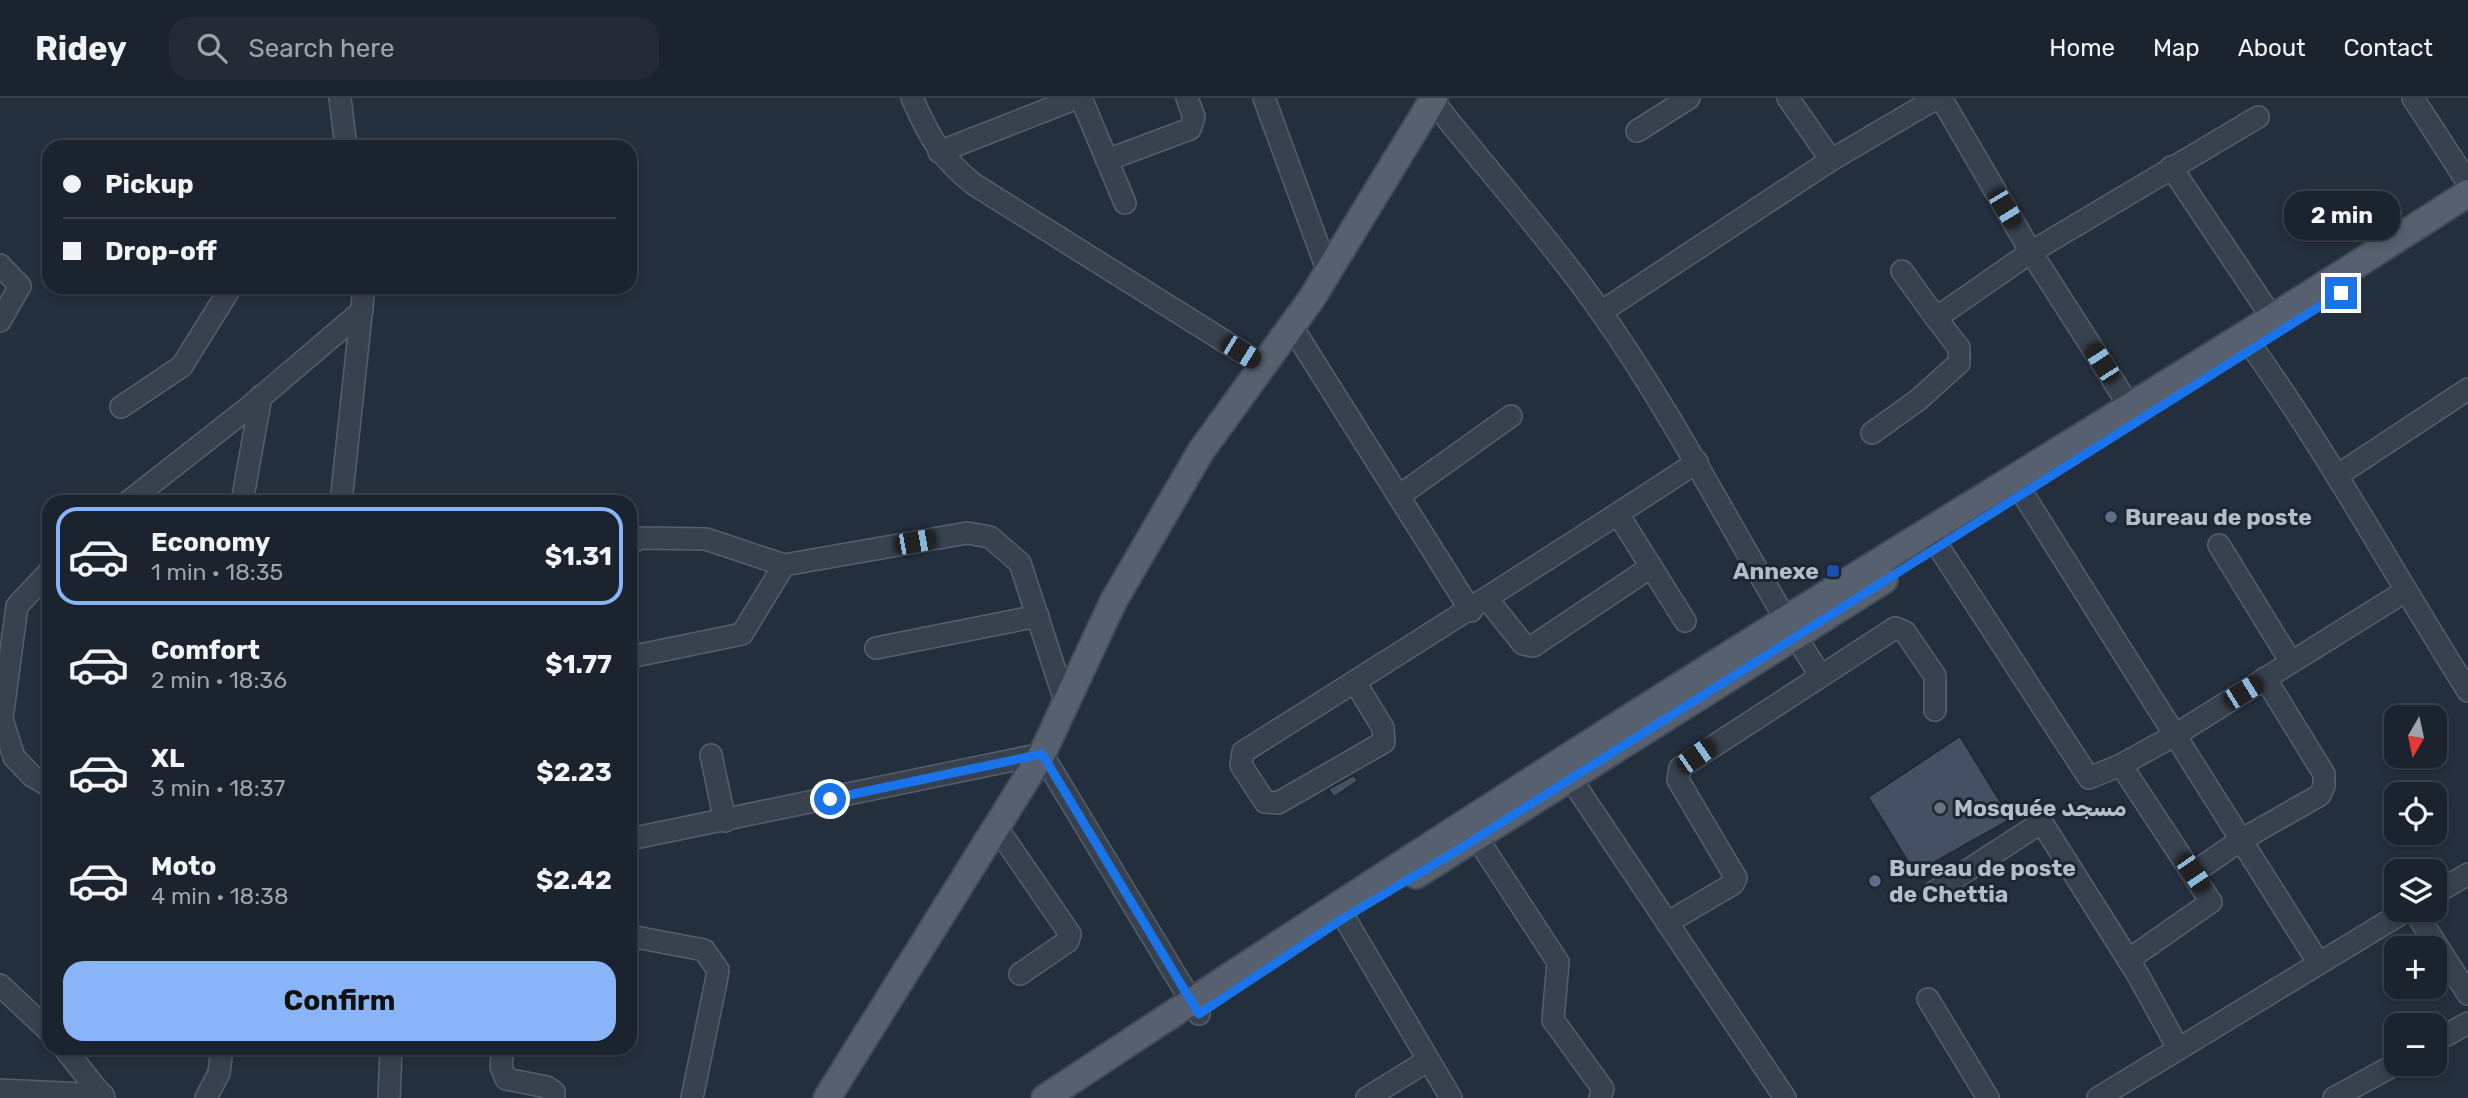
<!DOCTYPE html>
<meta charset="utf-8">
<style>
body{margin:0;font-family:Rubik,Cairo,sans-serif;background:#242b36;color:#f1f3f6;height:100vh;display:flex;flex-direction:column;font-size:26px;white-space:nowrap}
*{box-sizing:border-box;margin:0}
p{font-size:23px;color:#a0a4aa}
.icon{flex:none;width:38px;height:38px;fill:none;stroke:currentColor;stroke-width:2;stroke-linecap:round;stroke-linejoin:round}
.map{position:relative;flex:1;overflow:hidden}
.sheet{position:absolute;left:42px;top:397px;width:595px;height:560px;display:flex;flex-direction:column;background:#1b232e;border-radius:21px;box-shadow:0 4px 10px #0003,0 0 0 2px #39404a}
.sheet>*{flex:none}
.top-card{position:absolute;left:42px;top:42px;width:595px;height:154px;border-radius:21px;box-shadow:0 4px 10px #0003,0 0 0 2px #39404a;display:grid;align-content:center;height:154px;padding:0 21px;background:#1b232e}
.needle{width:46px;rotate:189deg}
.buttons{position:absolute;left:2384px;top:607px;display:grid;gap:14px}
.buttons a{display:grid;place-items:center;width:63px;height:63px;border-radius:14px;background:#1b232e;box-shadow:0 4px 10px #0003,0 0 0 2px #39404a;font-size:35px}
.end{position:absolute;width:32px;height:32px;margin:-16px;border:9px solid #1a73e8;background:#fff;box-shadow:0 0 0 4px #fff}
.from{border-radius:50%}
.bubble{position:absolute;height:49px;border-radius:21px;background:#1b232e;box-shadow:0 4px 10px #0003,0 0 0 2px #39404a;font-size:23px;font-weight:700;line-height:49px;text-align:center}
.car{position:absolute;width:21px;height:42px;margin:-21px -10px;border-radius:9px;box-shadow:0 0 5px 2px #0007;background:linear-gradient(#222 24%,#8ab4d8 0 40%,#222 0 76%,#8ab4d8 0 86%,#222 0)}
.top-card b{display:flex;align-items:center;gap:24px;height:66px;font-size:26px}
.top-card b+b{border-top:2px solid #39404a}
.top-card i{width:18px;height:18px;background:#f1f3f6}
ul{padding:12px 0 0;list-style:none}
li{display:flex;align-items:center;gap:21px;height:98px;margin:0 14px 10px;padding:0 7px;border:4px solid transparent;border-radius:21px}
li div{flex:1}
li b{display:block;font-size:26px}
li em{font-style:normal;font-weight:700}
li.selected{border-color:#8ab4f8}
li>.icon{width:63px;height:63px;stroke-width:1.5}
.action{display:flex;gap:14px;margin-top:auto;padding:14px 21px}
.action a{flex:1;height:80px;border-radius:21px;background:#8ab4f8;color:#111;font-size:28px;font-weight:700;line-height:80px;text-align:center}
header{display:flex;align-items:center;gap:42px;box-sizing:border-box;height:98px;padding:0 35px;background:#1b232e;border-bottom:2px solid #39404a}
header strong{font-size:33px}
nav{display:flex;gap:38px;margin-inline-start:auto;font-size:24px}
.search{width:490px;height:63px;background:#242b36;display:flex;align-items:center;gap:18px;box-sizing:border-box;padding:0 24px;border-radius:21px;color:#a0a4aa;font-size:26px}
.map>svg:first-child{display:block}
</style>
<header>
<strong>Ridey</strong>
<div class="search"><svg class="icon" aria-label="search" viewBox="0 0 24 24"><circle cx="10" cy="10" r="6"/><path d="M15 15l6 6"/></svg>Search here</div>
<nav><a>Home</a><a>Map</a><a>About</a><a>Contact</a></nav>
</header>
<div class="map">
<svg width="2468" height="1000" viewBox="0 0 2468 1000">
<rect width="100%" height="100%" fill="#242f3e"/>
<!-- building -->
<g fill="#455162" stroke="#1f2835" stroke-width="2">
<polygon points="1960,638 2011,721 1915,775 1868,699"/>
<polygon points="1354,677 1358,683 1334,699 1328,691"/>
</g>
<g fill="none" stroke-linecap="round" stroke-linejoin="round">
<!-- minor casing -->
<g stroke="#565f6c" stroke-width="24">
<g id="minor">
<polyline points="340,0 346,49"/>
<path d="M912,0C929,38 941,61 975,87L1264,268"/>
<polyline points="1081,0 1125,105"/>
<polyline points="1264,0 1328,174"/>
<polyline points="1788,0 1831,62"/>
<polyline points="1941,0 2031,154 2130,309"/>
<polyline points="2413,0 2468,85"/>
<path d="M1433,3C1488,73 1550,141 1601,214C1683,330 1744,458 1820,577"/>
<polyline points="1637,33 1689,0"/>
<polyline points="939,54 1077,0"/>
<polyline points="1107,62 1190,31 1194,19 1187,0"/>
<polyline points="2171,69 2273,221"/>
<polyline points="0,167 20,188 0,223"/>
<polyline points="1902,173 1936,220"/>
<polyline points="1601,214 1831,62 1937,0"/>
<polyline points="1292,229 1471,513"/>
<path d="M2245,239C2327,352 2393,475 2468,593"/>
<polyline points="121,309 182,268 231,189"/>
<polyline points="1872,335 1918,302 1959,265 1959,250 1936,220 2031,154 2258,19"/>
<polyline points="2338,377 2468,291"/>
<polyline points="2013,380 2318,864"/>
<polyline points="1399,398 1511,318"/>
<polyline points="128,404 248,310 362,213"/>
<polyline points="242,404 261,298"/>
<polyline points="341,404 364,189"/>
<polyline points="1618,416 1685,523"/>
<polyline points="630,445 641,440 706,441 784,467 967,435 990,439 1020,465 1066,606"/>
<polyline points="2219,447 2291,564"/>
<polyline points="1938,448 2089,680 2121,667 2175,637 2404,494"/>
<polyline points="49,474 17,508 2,621 14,659 32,678 49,688"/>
<polyline points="1488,502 1523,546 1533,548 1651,469"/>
<polyline points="876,550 1038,518"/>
<polyline points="630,559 742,536 784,467"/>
<path d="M1355,584L1383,630L1384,644L1278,705L1265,704L1241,667L1243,654C1395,558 1547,463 1697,364"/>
<polyline points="711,657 725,723"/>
<polyline points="2121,667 2211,804 2128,862"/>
<polyline points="1571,681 1785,1000"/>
<polyline points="995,727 1070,836 1068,843 1020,876"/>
<polyline points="1477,740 1558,864 1553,922 1603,991 1600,1000"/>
<polyline points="630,741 1042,656 1199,916"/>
<polyline points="2193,775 2241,742 2320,697 2324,688 2324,676 2265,580"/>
<polyline points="1934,794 2039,726 2044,728 2138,877 2178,950"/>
<polyline points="2434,796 2468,776"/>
<polyline points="1337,807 1451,1000"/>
<polyline points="2414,812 2468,896"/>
<polyline points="1667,825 1733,786 1736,780 1678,682 1680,670 1895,530 1905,534 1935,578 1935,612"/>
<polyline points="630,838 704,852 718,872 716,884 692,1000"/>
<polyline points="0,887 49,933"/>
<polyline points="1928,901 1988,1000"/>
<polyline points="2434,944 2468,925"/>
<polyline points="64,950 104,1000"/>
<polyline points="503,950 501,969 506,981 547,989 554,994 554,1000"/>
<polyline points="0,992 103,997"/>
<polyline points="206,1000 219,975 222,950"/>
<polyline points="389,1000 391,950"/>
<polyline points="1367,1000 1427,963"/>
<polyline points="2098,1000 2407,812"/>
<polyline points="2334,1000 2396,966"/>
</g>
</g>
<!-- major casing -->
<g stroke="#414a57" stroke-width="30">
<g id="major">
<polyline points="1416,777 1884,482"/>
<polyline points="827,1000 1042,656 1113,504 1201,353 1312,200 1434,0"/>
<path d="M1045,1000C1290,838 1536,677 1785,522C2013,380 2243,241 2468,95"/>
</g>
</g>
<!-- minor -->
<use href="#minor" stroke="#38414e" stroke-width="21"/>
<!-- major -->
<use href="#major" stroke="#56606e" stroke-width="26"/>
</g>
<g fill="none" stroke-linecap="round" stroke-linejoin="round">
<!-- route -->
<polyline stroke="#1a73e8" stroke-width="9" points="830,701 1042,656 1199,916 1344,820 1453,755 2341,195"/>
</g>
<!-- markers -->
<g fill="#5c6f8a" stroke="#1d2633" stroke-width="2.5">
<circle cx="2111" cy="419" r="7"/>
<circle cx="1875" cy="783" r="7"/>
</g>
<rect fill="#1a4fb4" stroke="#1d2633" stroke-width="2.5" x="1826" y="466" width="14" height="14" rx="3.5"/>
<circle fill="#6b7280" stroke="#1d2633" stroke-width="2.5" cx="1940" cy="710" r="7"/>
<g text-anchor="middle" stroke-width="6" stroke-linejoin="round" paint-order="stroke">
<!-- poi labels -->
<g font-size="23" font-weight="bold" fill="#b4bcc9" stroke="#1d2633" text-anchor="start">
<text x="2125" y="427">Bureau de poste</text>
<text x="1819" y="481" text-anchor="end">Annexe</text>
<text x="1954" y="718">Mosquée مسجد</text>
<text x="1889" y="778">Bureau de poste<tspan x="1889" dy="26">de Chettia</tspan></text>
</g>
</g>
</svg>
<div class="buttons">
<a><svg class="needle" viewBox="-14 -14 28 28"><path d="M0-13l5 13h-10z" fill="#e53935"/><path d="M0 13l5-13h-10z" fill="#a0a4aa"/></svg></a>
<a><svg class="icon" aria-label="locate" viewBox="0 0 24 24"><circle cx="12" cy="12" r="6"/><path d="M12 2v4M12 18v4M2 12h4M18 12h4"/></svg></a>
<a><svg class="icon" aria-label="layers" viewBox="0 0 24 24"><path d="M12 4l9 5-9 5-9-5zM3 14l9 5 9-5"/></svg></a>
<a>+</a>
<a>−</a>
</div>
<i class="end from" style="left:830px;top:701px"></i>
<i class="end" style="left:2341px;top:195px"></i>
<div class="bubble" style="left:2284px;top:93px;width:116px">2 min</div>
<i class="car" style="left:2005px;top:110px;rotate:149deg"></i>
<i class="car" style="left:1241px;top:254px;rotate:122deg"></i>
<i class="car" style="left:2102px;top:265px;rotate:327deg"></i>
<i class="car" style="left:915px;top:444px;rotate:80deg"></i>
<i class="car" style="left:2243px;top:594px;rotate:58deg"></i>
<i class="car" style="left:1696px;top:658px;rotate:55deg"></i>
<i class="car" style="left:2193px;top:775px;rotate:146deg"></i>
<div class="top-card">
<b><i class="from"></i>Pickup</b>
<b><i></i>Drop-off</b>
</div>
<section class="sheet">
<ul>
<li class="selected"><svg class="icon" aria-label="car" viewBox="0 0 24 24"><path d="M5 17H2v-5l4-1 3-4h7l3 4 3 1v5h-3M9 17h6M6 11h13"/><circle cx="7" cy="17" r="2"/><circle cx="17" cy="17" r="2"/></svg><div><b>Economy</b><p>1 min · 18:35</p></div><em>$1.31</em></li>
<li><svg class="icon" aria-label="car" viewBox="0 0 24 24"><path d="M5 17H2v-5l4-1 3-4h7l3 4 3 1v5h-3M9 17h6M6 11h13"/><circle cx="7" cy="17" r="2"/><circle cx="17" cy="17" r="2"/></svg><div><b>Comfort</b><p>2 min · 18:36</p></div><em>$1.77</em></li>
<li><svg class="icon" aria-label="car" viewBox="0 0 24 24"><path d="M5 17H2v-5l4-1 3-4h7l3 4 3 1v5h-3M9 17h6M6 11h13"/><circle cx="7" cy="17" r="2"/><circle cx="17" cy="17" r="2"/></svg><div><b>XL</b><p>3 min · 18:37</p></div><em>$2.23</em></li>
<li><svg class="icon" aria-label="car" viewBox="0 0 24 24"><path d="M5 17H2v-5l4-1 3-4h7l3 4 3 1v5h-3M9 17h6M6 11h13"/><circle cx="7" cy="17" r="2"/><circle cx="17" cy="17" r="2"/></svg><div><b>Moto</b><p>4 min · 18:38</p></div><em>$2.42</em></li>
</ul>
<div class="action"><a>Confirm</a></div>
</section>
</div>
